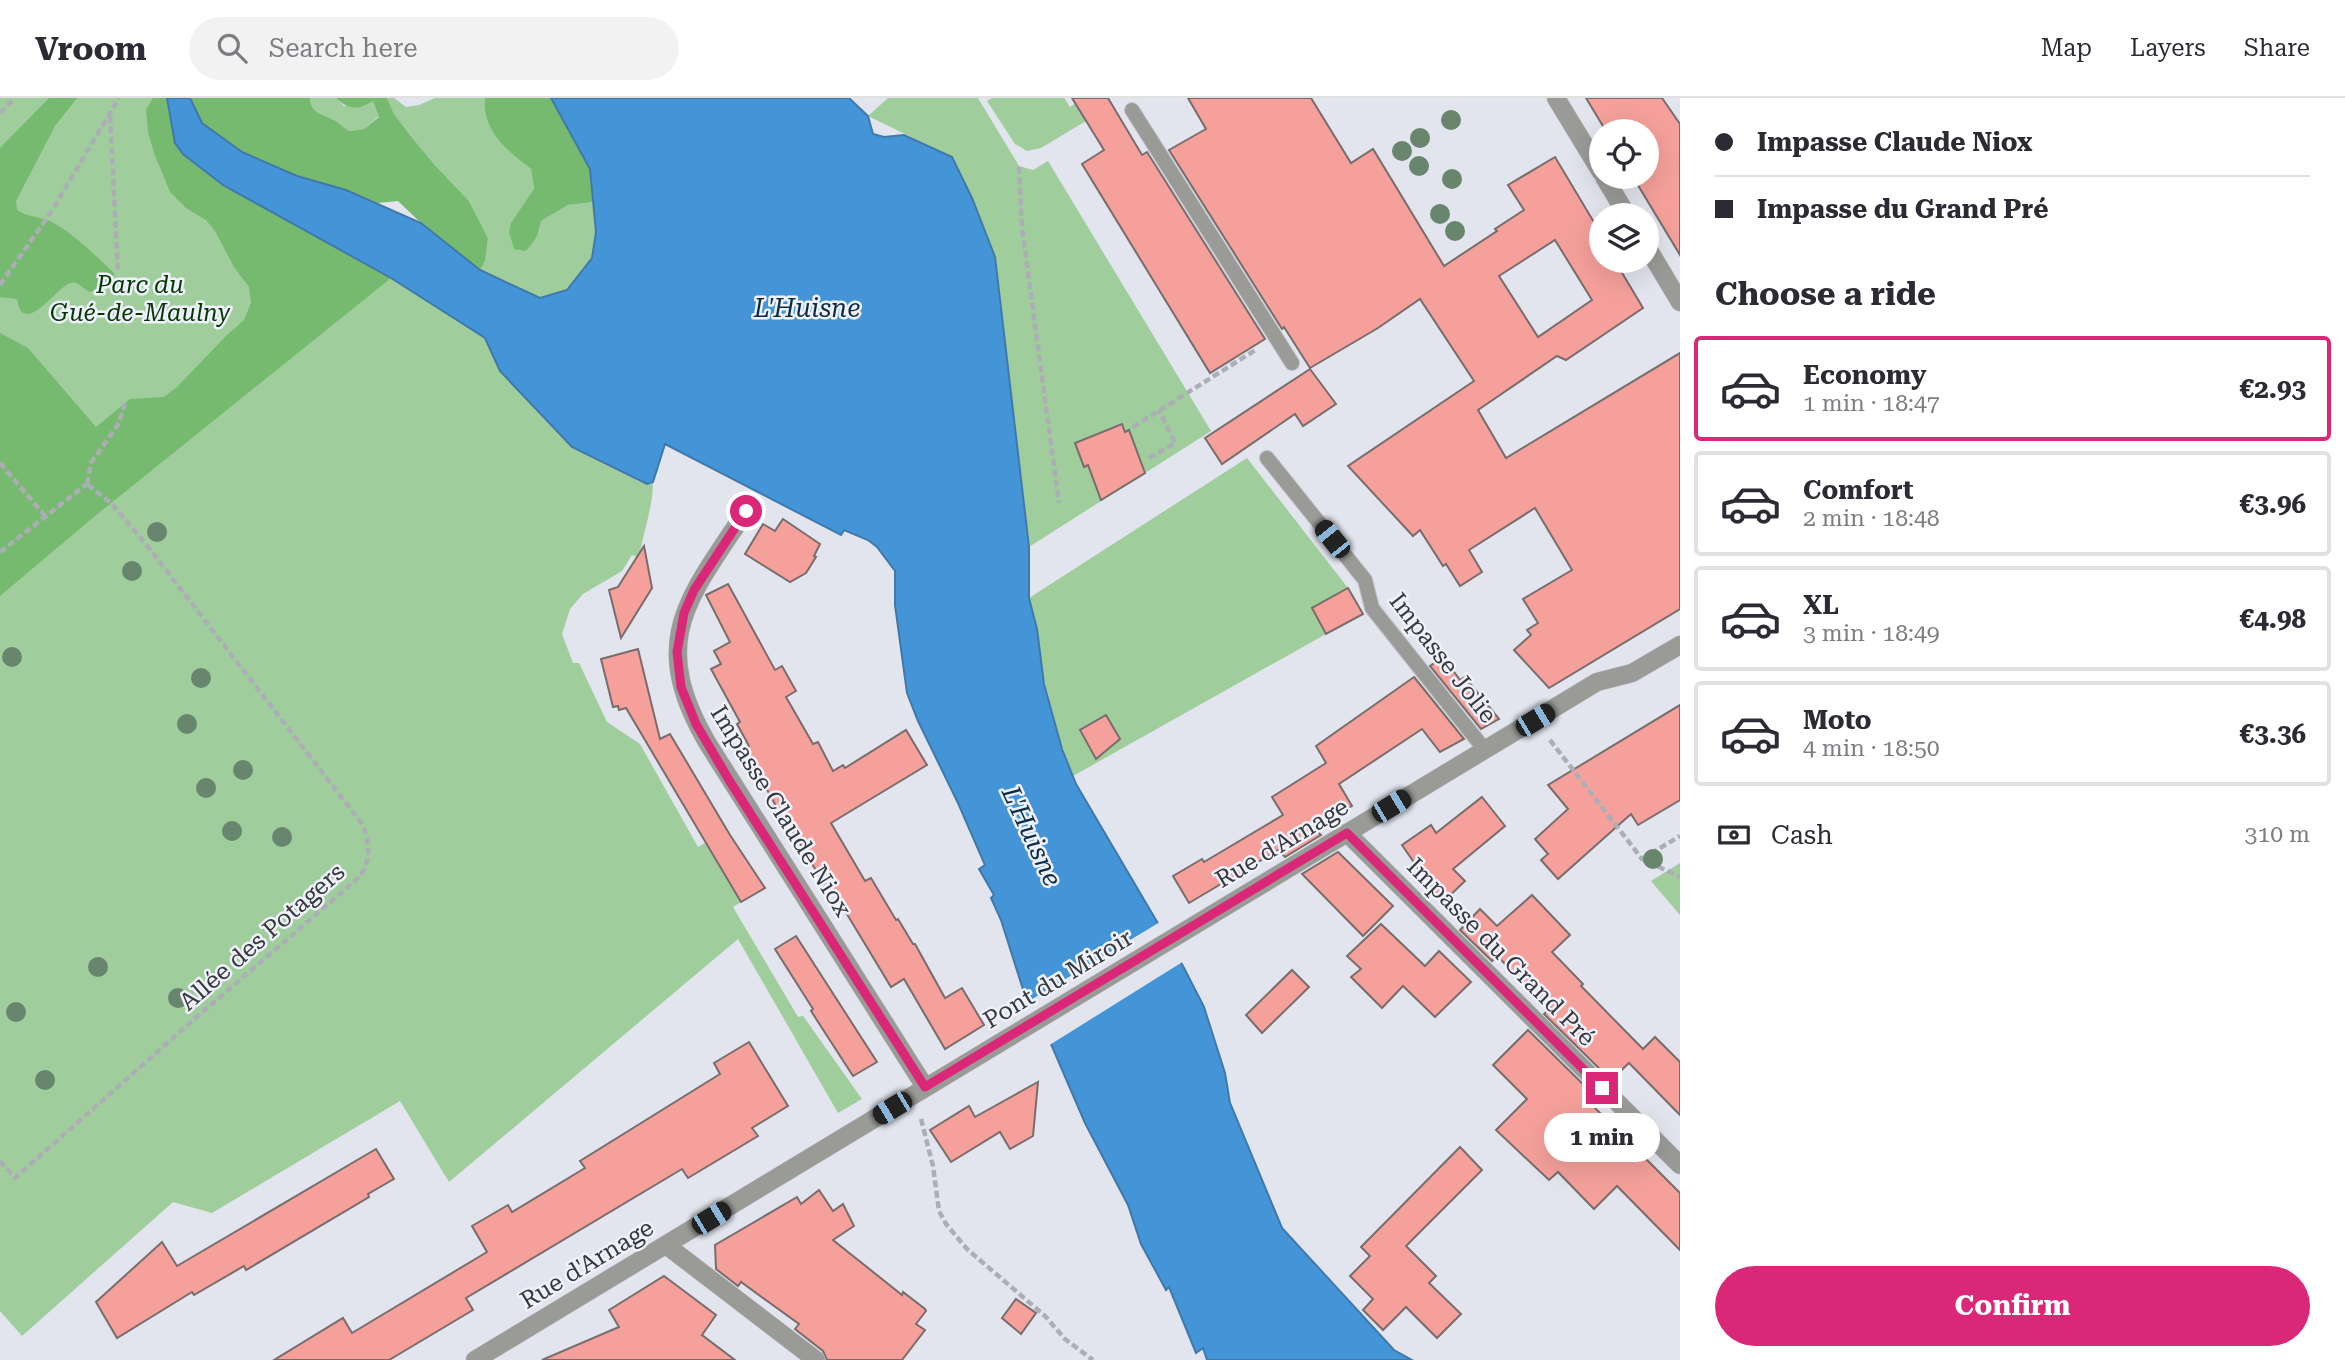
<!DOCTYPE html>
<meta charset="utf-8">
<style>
body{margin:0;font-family:"Roboto Serif",serif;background:#f2f2f3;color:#2b2b33;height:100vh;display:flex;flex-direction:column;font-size:26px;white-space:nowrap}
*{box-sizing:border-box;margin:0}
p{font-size:23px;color:#7c7c81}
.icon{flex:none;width:38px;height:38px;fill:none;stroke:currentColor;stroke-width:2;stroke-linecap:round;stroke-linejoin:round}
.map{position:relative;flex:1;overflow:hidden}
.drawer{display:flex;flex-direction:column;background:#fff;width:665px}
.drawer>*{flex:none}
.guide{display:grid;align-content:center;height:154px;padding:0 35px;background:#fff}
.tools{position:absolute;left:1589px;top:21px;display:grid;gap:14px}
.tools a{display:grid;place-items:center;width:70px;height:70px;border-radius:50%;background:#fff;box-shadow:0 7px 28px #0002;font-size:35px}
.end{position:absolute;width:32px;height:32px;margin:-16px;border:9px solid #db2777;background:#fff;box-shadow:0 0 0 4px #fff}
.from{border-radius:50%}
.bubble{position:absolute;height:49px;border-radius:24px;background:#fff;box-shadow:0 7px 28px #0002;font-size:23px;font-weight:700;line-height:49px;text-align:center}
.car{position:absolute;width:21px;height:42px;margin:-21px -10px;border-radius:9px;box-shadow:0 0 5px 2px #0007;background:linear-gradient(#222 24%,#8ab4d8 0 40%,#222 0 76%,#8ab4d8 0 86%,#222 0)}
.guide b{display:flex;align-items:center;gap:24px;height:66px;font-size:26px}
.guide b+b{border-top:2px solid #e1e1e2}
.guide i{width:18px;height:18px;background:#2b2b33}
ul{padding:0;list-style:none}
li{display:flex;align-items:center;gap:21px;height:105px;margin:0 14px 10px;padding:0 21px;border:4px solid #e1e1e2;border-radius:7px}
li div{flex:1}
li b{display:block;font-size:26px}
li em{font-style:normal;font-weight:700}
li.current{border-color:#db2777}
li>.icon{width:63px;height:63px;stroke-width:1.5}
h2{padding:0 35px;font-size:32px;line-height:84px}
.pay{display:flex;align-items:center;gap:18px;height:77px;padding:0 35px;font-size:26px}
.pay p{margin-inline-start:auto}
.primary-button{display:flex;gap:14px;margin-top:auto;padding:14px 35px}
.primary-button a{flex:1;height:80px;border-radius:42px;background:#db2777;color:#fff;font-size:28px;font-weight:700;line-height:80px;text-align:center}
header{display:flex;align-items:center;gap:42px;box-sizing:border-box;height:98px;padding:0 35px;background:#fff;border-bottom:2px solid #e1e1e2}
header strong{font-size:33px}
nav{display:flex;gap:38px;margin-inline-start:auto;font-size:24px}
.search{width:490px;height:63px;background:#f2f2f3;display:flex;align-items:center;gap:18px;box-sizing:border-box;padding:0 24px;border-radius:38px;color:#7c7c81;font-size:26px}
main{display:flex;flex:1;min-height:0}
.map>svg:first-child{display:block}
</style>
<header>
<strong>Vroom</strong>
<div class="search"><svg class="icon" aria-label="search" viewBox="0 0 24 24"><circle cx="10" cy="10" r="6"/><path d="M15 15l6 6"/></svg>Search here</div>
<nav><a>Map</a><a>Layers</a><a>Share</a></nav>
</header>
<main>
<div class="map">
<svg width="1680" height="1262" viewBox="0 0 1680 1262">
<rect width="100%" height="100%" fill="#e2e4ee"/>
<!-- green -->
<g fill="#a0cd9c">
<path d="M0,0H167L176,45L223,87L391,180L485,240L500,273L572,349L628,376L638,383L651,386L653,384C653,410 643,434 639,460L632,457L622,473L583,496L570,511L562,536L573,565H579L607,624L640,646L698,749L705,745L741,804L733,809L798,919L803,918L862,1001L838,1015L738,841L449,1084L400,1003L212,1115L173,1104L22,1238L0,1213Z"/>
<path d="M310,0H336L344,8L373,3L379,18L364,31L349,33C344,30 340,25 334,22C323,16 311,16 310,0Z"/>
<path d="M387,0H394L406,9L419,7L435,0H485C483,28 509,55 531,71L534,91L526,104L539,134L541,123L568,107L593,104L596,134L592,160L567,192L540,200L480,172L485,163L488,140L469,103L434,66L410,37L394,16Z"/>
<polygon points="888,0 978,0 1019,68 1033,72 1048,63 1211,333 1029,449 995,159 952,59 868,18"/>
<polygon points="992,0 1064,0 1070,9 1076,5 1086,23 1041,50 1027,53 1015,46 987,3"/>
<path d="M1247,360L1348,490L1312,510L1326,536L1073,678C1050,620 1039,561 1029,500Z"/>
<polygon points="1680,765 1680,817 1651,783"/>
</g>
<!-- forest -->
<g fill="#75ba6f">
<path d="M49,0H77L55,28L16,103L17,112C29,120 41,118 54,125C76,138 96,158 115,176L97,191L90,194C83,191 77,182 70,185C57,189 23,241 17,201L0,199V50Z"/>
<polygon points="153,0 167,0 176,45 183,56 223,87 391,180 95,418 0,498 0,235 28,250 96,329 130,301 164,299 177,289 227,237 244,222 251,205 249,189 234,169 215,133 206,122 186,110 170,94 154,55 148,34 146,12"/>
<path d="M190,0H310C311,16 323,16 334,22C340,25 344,30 349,33L364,31L379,19L373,3C359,12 348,12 336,0H387L394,16L410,37L434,66L469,103L488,140L485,163L480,172L421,125L398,103L378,105L346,92L297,78L242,54L202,25Z"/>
<path d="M485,0H551L590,71L593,104L568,107L541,123C539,136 535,144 525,153L514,151L509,134L511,125L534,91L531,71C507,53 482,32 485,0Z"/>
</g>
<!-- water -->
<polygon fill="#4495d8" stroke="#4079a9" stroke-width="2" points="167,0 190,0 202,25 242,54 297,78 346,92 421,125 480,172 540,200 567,192 592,160 596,134 590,71 551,0 849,0 868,18 873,36 884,39 904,37 952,59 972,100 995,159 1029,449 1029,500 1037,531 1044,586 1062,651 1076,686 1183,868 1204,909 1225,975 1230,1005 1282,1130 1394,1252 1412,1262 1207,1262 1203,1250 1196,1255 1169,1189 1166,1192 1141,1146 1128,1107 1085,1025 1051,946 1027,904 1001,822 991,800 994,797 979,771 985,767 958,705 918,623 907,595 895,507 895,473 877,449 868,442 844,432 841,437 665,346 653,384 647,386 572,349 500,273 485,240 391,180 223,87 183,56 175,45"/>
<!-- pier -->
<polygon fill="#e2e4ee" points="1160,824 1184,863 1048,948 1024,906"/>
<!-- building -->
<g fill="#f5a09b" stroke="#786d6c" stroke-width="2" fill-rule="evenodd">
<polygon points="1072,0 1108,0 1142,57 1147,54 1265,241 1210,275 1082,66 1104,52"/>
<path d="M1188,0H1311L1351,65L1373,51L1444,168L1497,133L1495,131L1524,112L1508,87L1555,59L1601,136V163H1615L1643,210L1566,262L1557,258L1478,312L1506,360L1680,255V511L1549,590L1514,552L1531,537L1527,532L1538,525L1523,501L1572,472L1535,410L1469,452L1482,474L1460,488L1446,466L1443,468L1420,432L1413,438L1348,368L1474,283L1420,201L1378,230L1310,270L1284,229L1282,231L1169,52L1206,31ZM1555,142L1592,202L1538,239L1499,178Z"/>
<polygon points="1586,0 1662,0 1680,26 1680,157 1633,79 1647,79 1647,33 1606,33"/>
<polygon points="1310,271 1336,306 1303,328 1295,316 1222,366 1205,340"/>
<polygon points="1122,326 1125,334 1129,332 1145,375 1101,402 1088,367 1084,369 1075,345"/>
<polygon points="783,421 820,446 814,458 816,459 806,475 790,484 745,456 763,426 775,433"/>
<polygon points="644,448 652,490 621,540 609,492 618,489"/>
<polygon points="728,486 775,572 782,568 796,593 786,599 813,646 818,644 833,673 843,667 845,670 906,632 927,667 831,725 865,783 871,780 896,822 898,821 913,846 915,846 945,900 962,890 984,927 945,951 904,881 891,889 827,783 824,786 789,727 787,728 744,650 749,648 737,626 740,624 711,571 721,566 714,553 730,544 706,497"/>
<polygon points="1348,490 1363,516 1326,536 1312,510"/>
<polygon points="638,551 660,641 670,636 730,737 765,790 741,804 626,610 619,612 618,608 613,609 601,561"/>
<polygon points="1443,559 1460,582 1465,579 1499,621 1481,631 1430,568"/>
<polygon points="1414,579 1464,641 1440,654 1422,631 1339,686 1352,708 1314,730 1321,737 1285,759 1278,752 1189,805 1173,778 1202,761 1204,764 1283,717 1272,699 1326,665 1316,648"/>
<polygon points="1680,607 1680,702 1638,727 1631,716 1558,781 1541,762 1548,756 1535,741 1568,711 1548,687"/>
<polygon points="1106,617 1120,641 1096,661 1080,632"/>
<polygon points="1482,699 1505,728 1453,771 1465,783 1442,805 1402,747 1431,727 1436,735"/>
<polygon points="1338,754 1393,808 1363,838 1302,776"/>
<polygon points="1532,797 1570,837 1552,854 1583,886 1581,888 1643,951 1655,939 1680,964 1680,1017 1629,965 1611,982 1544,916 1550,910 1497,858 1492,863 1460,832 1480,811 1497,828"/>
<polygon points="1381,826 1425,868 1439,853 1471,884 1435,919 1403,888 1382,910 1351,879 1361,871 1347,858"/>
<polygon points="796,838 877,964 853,978 811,913 813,911 775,851"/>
<polygon points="1292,872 1309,889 1262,935 1246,917"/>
<polygon points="1528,932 1595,998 1589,1004 1680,1095 1680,1152 1617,1088 1594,1111 1558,1074 1549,1082 1496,1032 1527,1001 1493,967"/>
<polygon points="749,944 788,1008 752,1030 758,1038 688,1080 682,1071 466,1200 473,1212 389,1262 274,1262 343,1220 352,1235 487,1154 472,1128 508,1107 512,1114 585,1070 580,1063 720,976 714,965"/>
<polygon points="1038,984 1033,1038 1010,1051 1000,1034 951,1064 930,1032 969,1008 975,1019"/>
<polygon points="1460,1049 1482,1072 1406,1148 1436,1178 1429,1185 1461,1216 1437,1240 1406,1209 1383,1232 1363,1212 1373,1201 1350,1178 1370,1158 1361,1149"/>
<polygon points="376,1051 394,1081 368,1096 369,1099 246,1172 244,1168 194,1197 192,1194 117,1240 96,1204 162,1144 177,1168"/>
<polygon points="819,1092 833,1113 843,1106 854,1128 833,1142 902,1197 903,1194 925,1211 926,1213 916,1226 925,1232 902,1262 827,1262 823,1253 795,1231 799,1226 741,1184 738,1188 716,1171 715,1147 797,1099 801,1106"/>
<polygon points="664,1178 716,1217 702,1237 735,1262 542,1262 619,1229 609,1212"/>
<polygon points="1016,1201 1036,1215 1021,1236 1002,1220"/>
</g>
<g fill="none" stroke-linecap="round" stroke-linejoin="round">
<!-- lane casing -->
<g stroke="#c0c2ca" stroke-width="16">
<g id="lane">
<polyline points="1132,12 1292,265"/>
<polyline points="1267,360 1365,482 1372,510 1485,652"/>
</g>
</g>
<!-- street casing -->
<g stroke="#c0c2ca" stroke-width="19">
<g id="street">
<polyline points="1556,0 1601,74"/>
<polyline points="1604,79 1627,117"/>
<polyline points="1647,149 1680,204"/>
<path d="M746,413C688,501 647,542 708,646L925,989"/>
<polyline points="1347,735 1680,1067"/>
<polyline points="666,1147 816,1262"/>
<polyline points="475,1262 1597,584 1632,575 1680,547"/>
</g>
</g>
<!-- path -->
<g stroke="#acaeb6" stroke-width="4.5" stroke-dasharray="7 3.5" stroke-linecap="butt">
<polyline points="0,15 15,0"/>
<polyline points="110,18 118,174"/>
<polyline points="1019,69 1022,130 1059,405"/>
<polyline points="0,187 51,114 119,0"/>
<polyline points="1133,329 1257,251"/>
<polyline points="1149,360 1175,345 1159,312"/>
<polyline points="0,365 46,419"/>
<polyline points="87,386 91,365 119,325 125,304"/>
<polyline points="0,454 87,386"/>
<polyline points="1550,642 1642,761 1680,779"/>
<polyline points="1642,761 1680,738"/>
<polyline points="921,1021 933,1068 939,1113 946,1126 967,1151 1045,1218 1065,1241 1093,1262"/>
<path d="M0,1063L15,1080L191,924L356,782C372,766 370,748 363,727L145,445L111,405L87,386"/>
</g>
<!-- lane -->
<use href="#lane" stroke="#9a9b97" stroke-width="14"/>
<!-- street -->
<use href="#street" stroke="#9a9b97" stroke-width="18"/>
</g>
<!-- trees -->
<g fill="#68856d">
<circle cx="1451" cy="22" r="10"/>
<circle cx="1420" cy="40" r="10"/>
<circle cx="1402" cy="53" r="10"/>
<circle cx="1419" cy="68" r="10"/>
<circle cx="1452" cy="81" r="10"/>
<circle cx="1440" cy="116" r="10"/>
<circle cx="1455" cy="133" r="10"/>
<circle cx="157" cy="434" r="10"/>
<circle cx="132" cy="473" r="10"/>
<circle cx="12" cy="559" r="10"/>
<circle cx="201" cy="580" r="10"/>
<circle cx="187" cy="626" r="10"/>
<circle cx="243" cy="672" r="10"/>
<circle cx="206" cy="690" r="10"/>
<circle cx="232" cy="733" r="10"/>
<circle cx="282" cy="739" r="10"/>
<circle cx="1653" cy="761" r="10"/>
<circle cx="98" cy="869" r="10"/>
<circle cx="178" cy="900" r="10"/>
<circle cx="16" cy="914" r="10"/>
<circle cx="45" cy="982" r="10"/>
</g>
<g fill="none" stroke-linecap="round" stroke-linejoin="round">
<!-- route -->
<polyline stroke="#db2777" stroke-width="9" points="746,413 694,492 684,515 677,554 681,589 696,626 729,682 925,989 1347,735 1602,990"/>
</g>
<g text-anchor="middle" stroke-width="5" stroke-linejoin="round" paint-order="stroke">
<!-- park labels -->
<g font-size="24" font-style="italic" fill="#053703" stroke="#eff1fb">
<text x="140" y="195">Parc du<tspan x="140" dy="28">Gué-de-Maulny</tspan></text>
</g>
<!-- street labels -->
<g font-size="24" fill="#37383b" stroke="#eff1fb">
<text transform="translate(1443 560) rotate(52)" y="8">Impasse Jolie</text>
<text transform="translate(781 713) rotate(58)" y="8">Impasse Claude Niox</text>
<text transform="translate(1282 745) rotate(-31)" y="8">Rue d'Arnage</text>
<text transform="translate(262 839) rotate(-41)" y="8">Allée des Potagers</text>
<text transform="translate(1501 854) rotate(45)" y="8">Impasse du Grand Pré</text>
<text transform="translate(1058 881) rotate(-31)" y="8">Pont du Miroir</text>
<text transform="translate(587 1166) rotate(-31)" y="8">Rue d'Arnage</text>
</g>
<!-- water labels -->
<g font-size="26" font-style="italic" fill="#0a2c47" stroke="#eff1fb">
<text x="807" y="219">L'Huisne</text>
<text transform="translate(1032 738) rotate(65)" y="9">L'Huisne</text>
</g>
</g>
</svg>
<div class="tools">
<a><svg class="icon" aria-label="locate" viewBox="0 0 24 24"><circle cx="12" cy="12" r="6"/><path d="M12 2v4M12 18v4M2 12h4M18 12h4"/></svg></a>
<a><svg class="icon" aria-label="layers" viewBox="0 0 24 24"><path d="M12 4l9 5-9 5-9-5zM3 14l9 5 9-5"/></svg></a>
</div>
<i class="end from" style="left:746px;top:413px"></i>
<i class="end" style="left:1602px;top:990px"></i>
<div class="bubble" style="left:1544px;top:1015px;width:116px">1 min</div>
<i class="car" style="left:1332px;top:441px;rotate:321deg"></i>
<i class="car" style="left:1535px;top:622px;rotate:59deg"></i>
<i class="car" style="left:1391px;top:708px;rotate:59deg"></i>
<i class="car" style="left:892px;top:1010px;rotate:239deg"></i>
<i class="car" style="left:711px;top:1120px;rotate:59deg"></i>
</div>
<section class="drawer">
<div class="guide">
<b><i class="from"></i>Impasse Claude Niox</b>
<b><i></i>Impasse du Grand Pré</b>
</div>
<h2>Choose a ride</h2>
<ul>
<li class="current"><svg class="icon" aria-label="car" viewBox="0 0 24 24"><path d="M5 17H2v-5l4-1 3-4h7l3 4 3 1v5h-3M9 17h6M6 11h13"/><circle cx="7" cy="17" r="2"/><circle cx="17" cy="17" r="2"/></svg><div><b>Economy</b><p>1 min · 18:47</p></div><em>€2.93</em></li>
<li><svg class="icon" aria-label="car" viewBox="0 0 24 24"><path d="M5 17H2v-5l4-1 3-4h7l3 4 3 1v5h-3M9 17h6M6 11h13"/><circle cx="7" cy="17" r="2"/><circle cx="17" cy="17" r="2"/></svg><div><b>Comfort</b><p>2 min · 18:48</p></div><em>€3.96</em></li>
<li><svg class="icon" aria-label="car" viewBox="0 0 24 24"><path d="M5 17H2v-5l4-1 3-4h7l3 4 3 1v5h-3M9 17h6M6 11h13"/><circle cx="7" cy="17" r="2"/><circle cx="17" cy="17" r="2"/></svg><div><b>XL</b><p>3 min · 18:49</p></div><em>€4.98</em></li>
<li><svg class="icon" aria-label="car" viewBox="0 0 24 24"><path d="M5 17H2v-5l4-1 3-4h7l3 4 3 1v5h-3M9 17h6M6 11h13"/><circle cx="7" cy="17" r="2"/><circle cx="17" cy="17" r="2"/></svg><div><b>Moto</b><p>4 min · 18:50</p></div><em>€3.36</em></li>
</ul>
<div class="pay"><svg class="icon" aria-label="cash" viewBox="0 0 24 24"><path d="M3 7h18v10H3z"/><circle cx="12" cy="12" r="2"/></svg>Cash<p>310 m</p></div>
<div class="primary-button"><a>Confirm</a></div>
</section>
</main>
